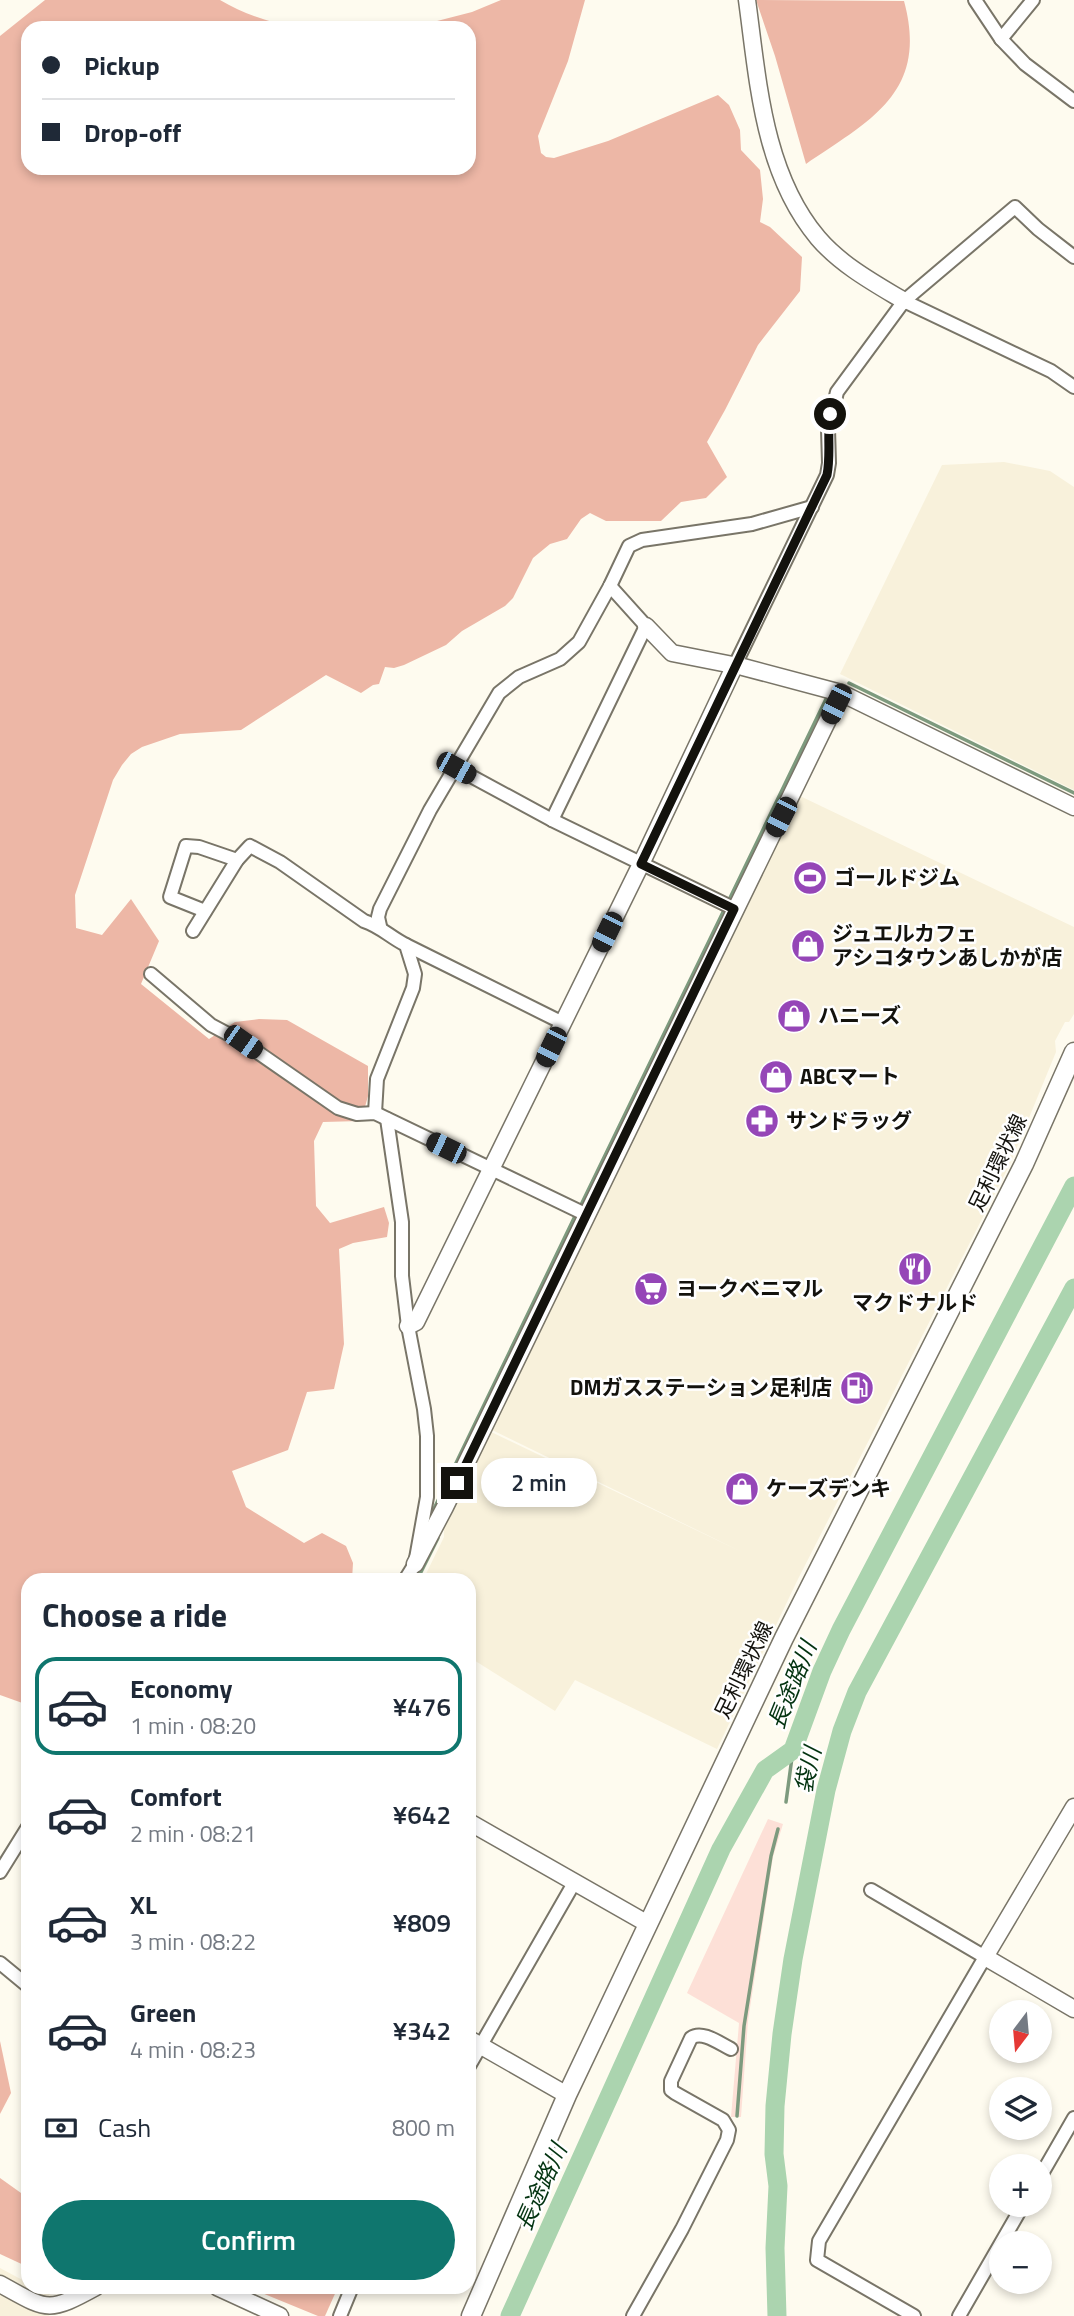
<!DOCTYPE html>
<meta charset="utf-8">
<style>
body{margin:0;font-family:"Titillium Web","Noto Sans JP",sans-serif;background:#f2f2f3;color:#1f2937;height:100vh;display:flex;flex-direction:column;font-size:26px;white-space:nowrap}
*{box-sizing:border-box;margin:0}
p{font-size:23px;color:#747a83}
.icon{flex:none;width:38px;height:38px;fill:none;stroke:currentColor;stroke-width:2;stroke-linecap:round;stroke-linejoin:round}
.map{position:relative;flex:1;overflow:hidden}
.sheet{position:absolute;left:21px;top:1573px;width:455px;height:721px;display:flex;flex-direction:column;background:#fff;border-radius:21px;box-shadow:0 4px 10px #0003}
.sheet>*{flex:none}
.banner{position:absolute;left:21px;top:21px;width:455px;height:154px;border-radius:21px;box-shadow:0 4px 10px #0003;display:grid;align-content:center;height:154px;padding:0 21px;background:#fff}
.needle{width:46px;rotate:196deg}
.buttons{position:absolute;left:989px;top:2000px;display:grid;gap:14px}
.buttons a{display:grid;place-items:center;width:63px;height:63px;border-radius:50%;background:#fff;box-shadow:0 4px 10px #0003;font-size:35px}
.end{position:absolute;width:32px;height:32px;margin:-16px;border:9px solid #13120d;background:#fff;box-shadow:0 0 0 4px #fff}
.from{border-radius:50%}
.bubble{position:absolute;height:49px;border-radius:24px;background:#fff;box-shadow:0 4px 10px #0003;font-size:23px;font-weight:600;line-height:49px;text-align:center}
.car{position:absolute;width:21px;height:42px;margin:-21px -10px;border-radius:9px;box-shadow:0 0 5px 2px #0007;background:linear-gradient(#222 24%,#8ab4d8 0 40%,#222 0 76%,#8ab4d8 0 86%,#222 0)}
.banner b{display:flex;align-items:center;gap:24px;height:66px;font-size:26px}
.banner b+b{border-top:2px solid #e0e1e3}
.banner i{width:18px;height:18px;background:#1f2937}
ul{padding:0;list-style:none}
li{display:flex;align-items:center;gap:21px;height:98px;margin:0 14px 10px;padding:0 7px;border:4px solid transparent;border-radius:21px}
li div{flex:1}
li b{display:block;font-size:26px}
li em{font-style:normal;font-weight:600}
li.on{border-color:#0f766e}
li>.icon{width:63px;height:63px;stroke-width:1.5}
h2{padding:0 21px;font-size:32px;line-height:84px}
.pay{display:flex;align-items:center;gap:18px;height:77px;padding:0 21px;font-size:26px}
.pay p{margin-inline-start:auto}
.primary-button{display:flex;gap:14px;margin-top:auto;padding:14px 21px}
.primary-button a{flex:1;height:80px;border-radius:42px;background:#0f766e;color:#fff;font-size:28px;font-weight:600;line-height:80px;text-align:center}
.map>svg:first-child{display:block}
</style>
<div class="map">
<svg width="1074" height="2316" viewBox="0 0 1074 2316">
<rect width="100%" height="100%" fill="#fefbef"/>
<!-- built -->
<g fill="#f8f1db">
<polygon points="1004,462 1050,471 1074,487 1074,790 840,674 942,465"/>
<polygon points="800,796 1074,927 1074,1014 1069,1022 1065,1022 1055,1041 1056,1052 1010,1164 798,1579 717,1749 575,1680 555,1711 469,1657 469,1580 423,1580 444,1537 444,1526 487,1430 744,1553 488,1428"/>
<polygon points="0,2268 28,2283 28,2287 36,2287 58,2299 49,2316 0,2316"/>
</g>
<!-- green -->
<polygon fill="#fde0d7" points="768,1819 783,1824 773,1857 748,2021 741,2117 731,2117 739,2023 687,1993"/>
<!-- forest -->
<g fill="#edb7a6">
<path d="M45,0H220C243,14 270,22 296,28H28V168H469V28H410L472,12L501,0H585L568,61L538,136L541,153L546,157L554,158L608,141L718,95L729,105L740,130L741,150L760,170L763,199L760,222L770,227L802,257L800,291L758,345L725,410L707,442L727,477L706,498L681,502L661,521H606L590,513L581,519L567,539L550,544L533,558L513,598L505,606L462,631L446,645L404,665L394,668L385,667L379,684L373,685L361,693L326,675L241,730L180,734L142,747L131,754L122,765L113,780L75,895L76,928L102,935L131,899L159,941L141,984L209,1039L235,1022L259,1019L287,1020L368,1066V1096L361,1121L323,1122L314,1141L316,1206L330,1223L384,1207L389,1223L387,1237L353,1243L339,1249L344,1344L334,1389L307,1392L288,1450L232,1471L246,1507L304,1543L322,1533L346,1546L353,1563L352,1580H28V1705L0,1695V36Z"/>
<path d="M756,0L904,1C929,93 870,120 806,164L775,56Z"/>
<polygon points="0,2041 11,2093 0,2114"/>
<polygon points="0,2178 28,2198 28,2267 0,2254"/>
<polygon points="247,2287 338,2287 325,2316 318,2316"/>
</g>
<g fill="none" stroke-linecap="round" stroke-linejoin="round">
<!-- stream -->
<g stroke="#7d9a7e" stroke-width="3.5">
<polyline points="849,683 1074,793"/>
<polyline points="728,902 826,699"/>
<polyline points="580,1207 725,908"/>
<polyline points="430,1517 576,1214"/>
<polyline points="417,1580 438,1538"/>
<polyline points="786,1802 793,1750"/>
<polyline points="737,2116 744,2026 771,1856 778,1829"/>
</g>
<!-- river -->
<g stroke="#abd4af" stroke-width="19">
<polyline points="510,2316 721,1849 765,1770 793,1750 822,1671 841,1630 1074,1186"/>
<polyline points="777,2316 775,2248 778,2186 774,2154 775,2106 782,2034 793,1959 826,1790 842,1731 857,1692 1074,1288"/>
</g>
<!-- street casing -->
<g stroke="#797568" stroke-width="16">
<g id="street">
<polyline points="975,0 1001,39 1025,64 1074,101"/>
<polyline points="1001,39 1033,0"/>
<polyline points="904,301 1051,371 1074,387"/>
<polyline points="735,665 827,475 829,463 828,429 837,392 904,301 1015,207 1038,229 1074,257"/>
<polyline points="456,768 552,820 735,909"/>
<polyline points="552,820 646,626 610,586"/>
<polyline points="205,911 170,897 186,846 199,847 237,860"/>
<polyline points="380,926 378,917 380,909 430,810 499,693 519,677 560,659 579,642 610,586 629,546 642,540 752,524 812,507"/>
<path d="M193,931L237,860L250,846L280,862L364,921C380,926 390,937 406,945L415,974L413,988L377,1079L375,1113"/>
<polyline points="406,945 563,1023"/>
<polyline points="151,974 211,1025 243,1042 338,1108 357,1114 375,1113 587,1215"/>
<polyline points="387,1119 402,1222 402,1276 408,1326 424,1409 427,1436 427,1497 415,1564 405,1580"/>
<polyline points="0,1872 28,1827"/>
<polyline points="871,1890 985,1957 819,2241 817,2260 914,2316"/>
<polyline points="0,1963 28,1986"/>
<polyline points="469,2066 574,1883"/>
<polyline points="1040,2177 1074,2118"/>
<polyline points="340,2316 352,2287"/>
<path d="M633,2316L682,2229L727,2140L729,2130L723,2120L675,2093L671,2090V2081L691,2038C702,2030 719,2043 731,2049"/>
<polyline points="959,2316 1023,2205"/>
</g>
</g>
<!-- secondary casing -->
<g stroke="#797568" stroke-width="19">
<g id="secondary">
<path d="M747,0C758,80 763,173 818,238C841,265 874,283 904,301"/>
<polyline points="646,626 672,653 743,667 841,693 1074,807"/>
<polyline points="408,1326 416,1322 641,864 735,665"/>
<polyline points="415,1564 445,1507 841,693"/>
<polyline points="1074,1807 985,1957 1074,2009"/>
<polyline points="469,1822 648,1924"/>
<polyline points="469,2039 567,2095"/>
<path d="M0,2284C47,2310 47,2314 96,2287"/>
<polyline points="217,2287 280,2316"/>
</g>
</g>
<!-- primary casing -->
<g stroke="#797568" stroke-width="21">
<polyline id="primary" points="471,2316 567,2095 784,1638 1024,1164 1074,1052"/>
</g>
<!-- street -->
<use href="#street" stroke="#fff" stroke-width="12"/>
<!-- secondary -->
<use href="#secondary" stroke="#fff" stroke-width="16"/>
<!-- primary -->
<use href="#primary" stroke="#fff" stroke-width="18"/>
</g>
<g fill="none" stroke-linecap="round" stroke-linejoin="round">
<!-- route -->
<path stroke="#13120d" stroke-width="9" d="M457,1483L734,909L641,864L827,475C831,455 827,435 830,414"/>
</g>
<!-- icons -->
<defs>
<g id="stadium-disc" transform="scale(1.75)"><circle r="9.5" fill="#9546b7" stroke="#fff"/><path d="M0-5a6.5 5 0 1 0 0 10a6.5 5 0 1 0 0-10ZM-3.5-1.8h7v3.6h-7Z" fill="#fff"/></g>
<g id="shop-disc" transform="scale(1.75)"><circle r="9.5" fill="#9546b7" stroke="#fff"/><path d="M-5-2.5h2.3a2.7 3.5 0 0 1 5.4 0H5L5.5 6h-11ZM-1.5-2.5h3a1.5 2.3 0 0 0-3 0Z" fill="#fff"/></g>
<g id="pharmacy-disc" transform="scale(1.75)"><circle r="9.5" fill="#9546b7" stroke="#fff"/><path d="M-2-6h4v4h4v4h-4v4h-4v-4h-4v-4h4Z" fill="#fff"/></g>
<g id="restaurant-disc" transform="scale(1.75)"><circle r="9.5" fill="#9546b7" stroke="#fff"/><path d="M-5-6h1v4h1v-4h1v4h1v-4h1v5L-1.5 .5V6h-2V.5L-5-1ZM5-6V6H3V1.5H1.5Q1.5-4 5-6Z" fill="#fff"/></g>
<g id="supermarket-disc" transform="scale(1.75)"><circle r="9.5" fill="#9546b7" stroke="#fff"/><path d="M-6-5.5h2.5l.6 2H6L4.5 2H-2.5L-4.4-4H-6ZM-1.5 3.2a1.3 1.3 0 1 0 .1 0ZM3 3.2a1.3 1.3 0 1 0 .1 0Z" fill="#fff"/></g>
<g id="fuel-disc" transform="scale(1.75)"><circle r="9.5" fill="#9546b7" stroke="#fff"/><path d="M-5.5-6h7V0h2V4h1.3V-2.5L3-4.5l.8-.8L6-3V5H2.5V1h-1V6h-7ZM-4.2-4.7v3.2H.2V-4.7Z" fill="#fff"/></g>
</defs>
<g fill-rule="evenodd">
<use href="#stadium-disc" x="810" y="878"/>
<use href="#shop-disc" x="808" y="946"/>
<use href="#shop-disc" x="794" y="1016"/>
<use href="#shop-disc" x="776" y="1077"/>
<use href="#pharmacy-disc" x="762" y="1121"/>
<use href="#restaurant-disc" x="915" y="1269"/>
<use href="#supermarket-disc" x="651" y="1289"/>
<use href="#fuel-disc" x="857" y="1388"/>
<use href="#shop-disc" x="742" y="1489"/>
</g>
<g text-anchor="middle" stroke-width="5" stroke-linejoin="round" paint-order="stroke">
<!-- poi labels -->
<g font-size="21" font-weight="bold" fill="#13120d" stroke="#fff" text-anchor="start">
<text x="834" y="885">ゴールドジム</text>
<text x="832" y="941">ジュエルカフェ<tspan x="832" dy="24">アシコタウンあしかが店</tspan></text>
<text x="818" y="1023">ハニーズ</text>
<text x="800" y="1084">ABCマート</text>
<text x="786" y="1128">サンドラッグ</text>
<text x="676" y="1296">ヨークベニマル</text>
<text x="915" y="1310" text-anchor="middle">マクドナルド</text>
<text x="832" y="1395" text-anchor="end">DMガスステーション足利店</text>
<text x="766" y="1496">ケーズデンキ</text>
</g>
<!-- street labels -->
<g font-size="21" fill="#13120d" stroke="#fff">
<text transform="translate(998 1163) rotate(-64)" y="7">足利環状線</text>
<text transform="translate(744 1670) rotate(-64)" y="7">足利環状線</text>
</g>
<!-- water labels -->
<g font-size="23" font-style="italic" fill="#033310" stroke="#fff">
<text transform="translate(792 1685) rotate(-68)" y="8">長途路川</text>
<text transform="translate(808 1770) rotate(-77)" y="8">袋川</text>
<text transform="translate(541 2187) rotate(-66)" y="8">長途路川</text>
</g>
</g>
</svg>
<div class="buttons">
<a><svg class="needle" viewBox="-14 -14 28 28"><path d="M0-13l5 13h-10z" fill="#e53935"/><path d="M0 13l5-13h-10z" fill="#747a83"/></svg></a>
<a><svg class="icon" aria-label="layers" viewBox="0 0 24 24"><path d="M12 4l9 5-9 5-9-5zM3 14l9 5 9-5"/></svg></a>
<a>+</a>
<a>−</a>
</div>
<i class="end from" style="left:830px;top:414px"></i>
<i class="end" style="left:457px;top:1483px"></i>
<div class="bubble" style="left:481px;top:1458px;width:116px">2 min</div>
<i class="car" style="left:836px;top:704px;rotate:206deg"></i>
<i class="car" style="left:456px;top:768px;rotate:119deg"></i>
<i class="car" style="left:781px;top:817px;rotate:207deg"></i>
<i class="car" style="left:607px;top:932px;rotate:206deg"></i>
<i class="car" style="left:243px;top:1042px;rotate:125deg"></i>
<i class="car" style="left:551px;top:1047px;rotate:206deg"></i>
<i class="car" style="left:446px;top:1148px;rotate:296deg"></i>
<div class="banner">
<b><i class="from"></i>Pickup</b>
<b><i></i>Drop-off</b>
</div>
<section class="sheet">
<h2>Choose a ride</h2>
<ul>
<li class="on"><svg class="icon" aria-label="car" viewBox="0 0 24 24"><path d="M5 17H2v-5l4-1 3-4h7l3 4 3 1v5h-3M9 17h6M6 11h13"/><circle cx="7" cy="17" r="2"/><circle cx="17" cy="17" r="2"/></svg><div><b>Economy</b><p>1 min · 08:20</p></div><em>¥476</em></li>
<li><svg class="icon" aria-label="car" viewBox="0 0 24 24"><path d="M5 17H2v-5l4-1 3-4h7l3 4 3 1v5h-3M9 17h6M6 11h13"/><circle cx="7" cy="17" r="2"/><circle cx="17" cy="17" r="2"/></svg><div><b>Comfort</b><p>2 min · 08:21</p></div><em>¥642</em></li>
<li><svg class="icon" aria-label="car" viewBox="0 0 24 24"><path d="M5 17H2v-5l4-1 3-4h7l3 4 3 1v5h-3M9 17h6M6 11h13"/><circle cx="7" cy="17" r="2"/><circle cx="17" cy="17" r="2"/></svg><div><b>XL</b><p>3 min · 08:22</p></div><em>¥809</em></li>
<li><svg class="icon" aria-label="car" viewBox="0 0 24 24"><path d="M5 17H2v-5l4-1 3-4h7l3 4 3 1v5h-3M9 17h6M6 11h13"/><circle cx="7" cy="17" r="2"/><circle cx="17" cy="17" r="2"/></svg><div><b>Green</b><p>4 min · 08:23</p></div><em>¥342</em></li>
</ul>
<div class="pay"><svg class="icon" aria-label="cash" viewBox="0 0 24 24"><path d="M3 7h18v10H3z"/><circle cx="12" cy="12" r="2"/></svg>Cash<p>800 m</p></div>
<div class="primary-button"><a>Confirm</a></div>
</section>
</div>
